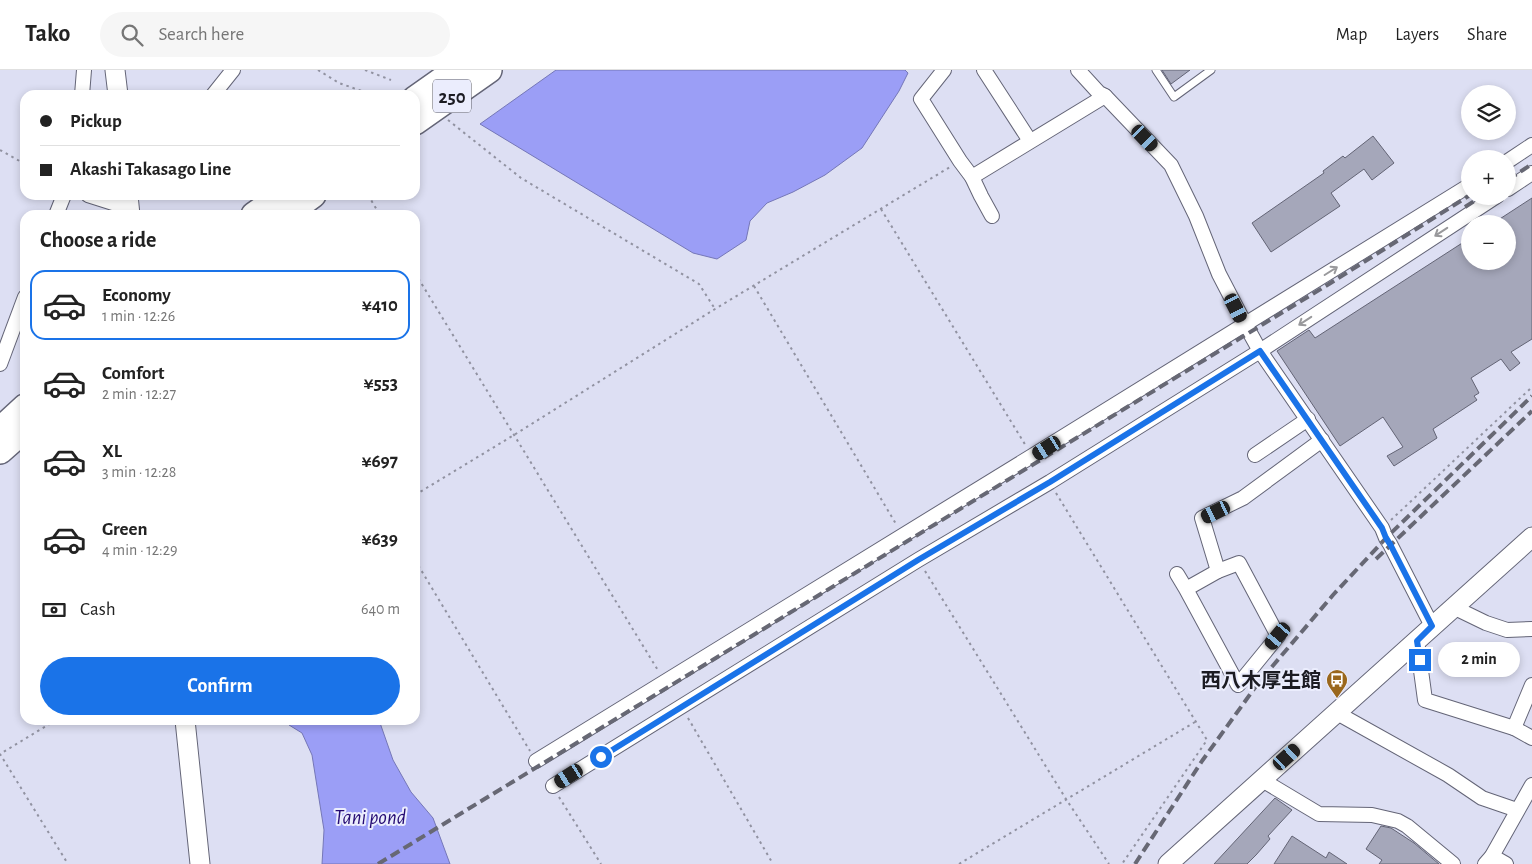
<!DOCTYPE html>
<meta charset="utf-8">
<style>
body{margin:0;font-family:"Alegreya Sans","Noto Sans JP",sans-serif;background:#f6f6f6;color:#222;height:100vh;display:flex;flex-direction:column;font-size:19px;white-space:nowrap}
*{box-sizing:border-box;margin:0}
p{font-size:16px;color:#767676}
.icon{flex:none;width:28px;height:28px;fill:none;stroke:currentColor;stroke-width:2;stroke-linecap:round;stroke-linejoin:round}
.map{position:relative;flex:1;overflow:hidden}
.side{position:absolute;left:20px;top:140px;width:400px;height:515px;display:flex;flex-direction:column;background:#fff;border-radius:15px;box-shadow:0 2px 8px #0003}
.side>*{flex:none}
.hud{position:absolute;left:20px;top:20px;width:400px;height:110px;border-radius:15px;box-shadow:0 2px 8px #0003;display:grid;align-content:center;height:110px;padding:0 20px;background:#fff}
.controls{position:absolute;left:1461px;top:15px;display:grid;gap:10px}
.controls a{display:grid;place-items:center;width:55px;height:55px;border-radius:50%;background:#fff;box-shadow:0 2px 8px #0003;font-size:25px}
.end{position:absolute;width:22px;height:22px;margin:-11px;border:6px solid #1a73e8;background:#fff;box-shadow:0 0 0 2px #fff}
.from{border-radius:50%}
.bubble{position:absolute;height:35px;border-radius:18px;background:#fff;box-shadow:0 2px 8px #0003;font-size:16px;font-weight:700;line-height:35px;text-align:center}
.car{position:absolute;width:15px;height:30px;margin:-15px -8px;border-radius:6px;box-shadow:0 0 4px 1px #0007;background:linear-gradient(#222 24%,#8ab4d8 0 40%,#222 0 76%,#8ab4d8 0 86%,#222 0)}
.hud b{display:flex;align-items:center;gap:18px;height:48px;font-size:19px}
.hud b+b{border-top:1px solid #e0e0e0}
.hud i{width:12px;height:12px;background:#222}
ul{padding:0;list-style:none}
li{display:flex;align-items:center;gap:15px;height:70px;margin:0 10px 8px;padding:0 10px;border:2px solid transparent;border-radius:15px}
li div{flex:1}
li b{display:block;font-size:19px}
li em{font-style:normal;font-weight:700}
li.on{border-color:#1a73e8}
li>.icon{width:45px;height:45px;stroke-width:1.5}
h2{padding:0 20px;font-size:22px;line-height:60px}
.pay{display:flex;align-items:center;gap:12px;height:55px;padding:0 20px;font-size:19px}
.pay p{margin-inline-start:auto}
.action{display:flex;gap:10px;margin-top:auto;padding:10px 20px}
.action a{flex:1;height:58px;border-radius:30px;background:#1a73e8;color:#fff;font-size:20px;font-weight:700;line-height:58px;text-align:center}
header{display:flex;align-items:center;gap:30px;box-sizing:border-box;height:70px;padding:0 25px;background:#fff;border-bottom:1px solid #e0e0e0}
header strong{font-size:24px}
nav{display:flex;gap:28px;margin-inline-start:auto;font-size:18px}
.search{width:350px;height:45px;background:#f6f6f6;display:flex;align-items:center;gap:12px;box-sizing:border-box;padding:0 18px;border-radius:28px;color:#767676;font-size:19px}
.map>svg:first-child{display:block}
</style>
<header>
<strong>Tako</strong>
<div class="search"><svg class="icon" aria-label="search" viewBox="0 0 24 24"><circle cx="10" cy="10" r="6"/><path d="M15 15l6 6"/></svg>Search here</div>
<nav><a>Map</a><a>Layers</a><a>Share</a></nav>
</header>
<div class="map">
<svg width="1532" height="794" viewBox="0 0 1532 794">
<rect width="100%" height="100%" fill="#dddff3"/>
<!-- water -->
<g fill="#9b9ef6" stroke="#7577b7">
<polygon points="556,0 905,0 908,3 899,21 862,78 825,105 793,122 767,133 750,151 746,170 717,189 693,183 480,54"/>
<polygon points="289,650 379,650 393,690 411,722 433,748 450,794 322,794 324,760 312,685 302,663 289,655"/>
</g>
<!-- building -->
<g fill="#a5a7ba" stroke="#636475">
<polygon points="1162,0 1190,0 1171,14"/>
<polygon points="1373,66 1394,93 1372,110 1364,99 1331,123 1340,136 1271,182 1252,153 1324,103 1323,101 1343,86 1345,88"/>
<polygon points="1532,128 1532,269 1511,282 1520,293 1510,301 1501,289 1471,308 1479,323 1474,326 1477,330 1433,359 1437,368 1394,396 1387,386 1403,377 1383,347 1340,376 1277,281 1309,260 1315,268 1470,168 1470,191 1508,191 1508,154 1492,154"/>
<polygon points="1275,728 1292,740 1268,766 1270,769 1256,785 1247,794 1214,794"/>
<polygon points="1381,756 1391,758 1414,773 1439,794 1379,794 1382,790 1366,779"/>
<polygon points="1292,766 1326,788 1329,782 1347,794 1274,794"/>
</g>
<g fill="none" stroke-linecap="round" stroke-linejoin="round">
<!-- lane casing -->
<g stroke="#646577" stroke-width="9">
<polyline id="lane" points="1156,0 1174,27 1211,0"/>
</g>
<!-- street casing -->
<g stroke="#646577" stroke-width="16">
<g id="street">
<polyline points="944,0 921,29 960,91 972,107 1105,26"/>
<polyline points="984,0 1030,71"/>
<polyline points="1078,0 1099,23 1105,26 1171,95 1196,146 1219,204 1245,254 1260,281 1382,458 1386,468 1390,474 1432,556"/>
<polyline points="82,25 84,0"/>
<polyline points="213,25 233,0"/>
<polyline points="1508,91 1532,75"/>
<polyline points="972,107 981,126 992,146"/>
<polyline points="1508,119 1532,103"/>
<polyline points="88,125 129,138"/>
<polyline points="56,145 64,125"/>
<polyline points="0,294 25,227"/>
<polyline points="1255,385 1308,349"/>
<polyline points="1218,501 1202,448 1243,428 1322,370"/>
<polyline points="1177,504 1186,519 1238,615 1278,566 1239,493 1218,501 1186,519"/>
<polyline points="1453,537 1486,553 1507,560 1532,559"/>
<polyline points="1417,571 1425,630 1514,658 1532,668"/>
<polyline points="1337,643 1448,705 1482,728 1517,740"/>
<polyline points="1514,658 1532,615"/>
<polyline points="536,691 1032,386 1470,115"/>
<polyline points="1262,710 1319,744 1372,745 1398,751 1407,756 1453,794"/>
<polyline points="553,716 918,490 1050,412 1260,281 1497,126"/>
<polyline points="1492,786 1506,794"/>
<polyline points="1485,794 1492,786 1532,715"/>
</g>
</g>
<!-- secondary casing -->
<g stroke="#646577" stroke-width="21">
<g id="secondary">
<polyline points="115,0 118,25"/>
<polyline points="128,125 130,145"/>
<polyline points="185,650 200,794"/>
<polyline points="1168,794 1532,467"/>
</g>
</g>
<!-- highway casing -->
<g stroke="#646577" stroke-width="28">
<g id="highway">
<polyline points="415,29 456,0"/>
<polyline points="415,52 489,0"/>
<polyline points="254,145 282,125"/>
<polyline points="286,145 313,125"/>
<polyline points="0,360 25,337"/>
<polyline points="0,381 25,359"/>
</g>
</g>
<!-- path -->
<g stroke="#9192a1" stroke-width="2" stroke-dasharray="2.5 4" stroke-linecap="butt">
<polyline points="318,0 339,13 373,25"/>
<polyline points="365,0 391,10"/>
<polyline points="448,50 521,108 699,214 715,239"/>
<polyline points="0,80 25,94"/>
<polyline points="368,125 380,145"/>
<polyline points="881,139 1026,376"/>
<polyline points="415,203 659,602"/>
<polyline points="754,216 896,454"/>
<polyline points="1056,423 1207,670 1122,794"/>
<polyline points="415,425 514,365 715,239 950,97"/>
<polyline points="1391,450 1532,317"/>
<polyline points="415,490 530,681"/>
<polyline points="925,501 1066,729 1109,794"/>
<polyline points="688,648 773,794"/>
<polyline points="56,650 0,684 68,794"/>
<polyline points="559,727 601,794"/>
<polyline points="959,794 1195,652"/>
</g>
<!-- lane -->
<use href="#lane" stroke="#fff" stroke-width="7"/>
<!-- street -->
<use href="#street" stroke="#fff" stroke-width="14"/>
<!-- secondary -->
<use href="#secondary" stroke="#fff" stroke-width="19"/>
<!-- highway -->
<use href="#highway" stroke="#fff" stroke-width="25"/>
<!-- rail -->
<g stroke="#676874" stroke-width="4" stroke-dasharray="10 5" stroke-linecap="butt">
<polyline points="1508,110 1532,94"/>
<polyline points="1465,137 1482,126"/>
<polyline points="1376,489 1532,341"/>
<polyline points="378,794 1329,214 1470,125"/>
<polyline points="1135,794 1202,691 1259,612 1333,525 1386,468 1532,326"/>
</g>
</g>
<!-- one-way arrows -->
<defs><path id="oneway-shaft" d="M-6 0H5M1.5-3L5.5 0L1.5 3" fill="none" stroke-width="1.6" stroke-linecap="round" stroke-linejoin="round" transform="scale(1.25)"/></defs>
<g stroke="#99999c">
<use href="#oneway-shaft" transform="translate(1441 162) rotate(147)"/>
<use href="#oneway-shaft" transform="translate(1331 201) rotate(-32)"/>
<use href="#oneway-shaft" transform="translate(1305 251) rotate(147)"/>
</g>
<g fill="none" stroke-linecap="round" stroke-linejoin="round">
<!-- route -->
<polyline stroke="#1a73e8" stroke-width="6" points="601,687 918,490 1050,412 1260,281 1382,458 1386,468 1390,474 1432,556 1417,571 1420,590"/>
</g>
<!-- icons -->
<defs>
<g id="bus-pin" transform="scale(1.125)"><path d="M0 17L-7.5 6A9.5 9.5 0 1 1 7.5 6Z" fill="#9a671c" stroke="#ebedfd"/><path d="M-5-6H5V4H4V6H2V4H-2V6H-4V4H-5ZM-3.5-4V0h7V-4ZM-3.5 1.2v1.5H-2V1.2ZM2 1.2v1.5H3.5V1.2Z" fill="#fff"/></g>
</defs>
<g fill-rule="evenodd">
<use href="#bus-pin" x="1337" y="610"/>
</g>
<g text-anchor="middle" stroke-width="4" stroke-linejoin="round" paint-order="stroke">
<!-- shield labels -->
<rect fill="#ebedfd" stroke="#5a5b64" stroke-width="1" x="433" y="9.5" width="38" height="33" rx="4"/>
<g font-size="19" font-weight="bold" fill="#1c1c23">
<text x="452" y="33">250</text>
</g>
<!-- poi labels -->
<g font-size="20" font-weight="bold" fill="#1c1c23" stroke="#ebedfd" text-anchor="end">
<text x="1321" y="617">西八木厚生館</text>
</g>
<!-- water labels -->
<g font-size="21" font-style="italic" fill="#250b73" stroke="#ebedfd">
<text x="370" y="754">Tani pond</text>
</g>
</g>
</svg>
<div class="controls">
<a><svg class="icon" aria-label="layers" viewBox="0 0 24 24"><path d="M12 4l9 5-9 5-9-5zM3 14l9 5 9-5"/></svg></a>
<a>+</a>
<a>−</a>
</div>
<i class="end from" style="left:601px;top:687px"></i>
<i class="end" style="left:1420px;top:590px"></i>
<div class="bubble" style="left:1438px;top:572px;width:82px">2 min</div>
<i class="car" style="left:1145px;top:68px;rotate:136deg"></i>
<i class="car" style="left:1236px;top:238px;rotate:153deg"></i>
<i class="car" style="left:1047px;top:378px;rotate:238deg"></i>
<i class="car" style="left:1216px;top:442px;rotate:244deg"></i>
<i class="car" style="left:1278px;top:566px;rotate:220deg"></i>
<i class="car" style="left:1287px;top:687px;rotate:48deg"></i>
<i class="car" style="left:569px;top:706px;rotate:238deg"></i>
<div class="hud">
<b><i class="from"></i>Pickup</b>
<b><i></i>Akashi Takasago Line</b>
</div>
<section class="side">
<h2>Choose a ride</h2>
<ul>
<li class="on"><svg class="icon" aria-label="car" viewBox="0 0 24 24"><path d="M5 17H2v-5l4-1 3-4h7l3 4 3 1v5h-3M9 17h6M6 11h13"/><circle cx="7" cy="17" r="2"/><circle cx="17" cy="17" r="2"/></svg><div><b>Economy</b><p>1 min · 12:26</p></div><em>¥410</em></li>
<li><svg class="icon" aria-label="car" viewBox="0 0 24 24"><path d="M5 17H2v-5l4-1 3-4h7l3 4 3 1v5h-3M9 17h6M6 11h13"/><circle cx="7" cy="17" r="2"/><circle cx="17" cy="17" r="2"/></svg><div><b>Comfort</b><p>2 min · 12:27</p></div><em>¥553</em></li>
<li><svg class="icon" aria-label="car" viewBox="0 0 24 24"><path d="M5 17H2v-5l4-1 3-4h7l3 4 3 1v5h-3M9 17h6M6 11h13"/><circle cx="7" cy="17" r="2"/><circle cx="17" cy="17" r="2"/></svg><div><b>XL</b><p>3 min · 12:28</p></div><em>¥697</em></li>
<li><svg class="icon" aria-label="car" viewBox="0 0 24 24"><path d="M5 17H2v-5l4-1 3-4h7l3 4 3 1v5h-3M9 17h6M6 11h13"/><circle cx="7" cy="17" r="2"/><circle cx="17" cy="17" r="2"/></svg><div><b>Green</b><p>4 min · 12:29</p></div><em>¥639</em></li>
</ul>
<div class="pay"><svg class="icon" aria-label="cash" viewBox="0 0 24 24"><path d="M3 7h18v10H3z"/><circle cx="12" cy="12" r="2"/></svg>Cash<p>640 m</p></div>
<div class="action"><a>Confirm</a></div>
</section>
</div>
